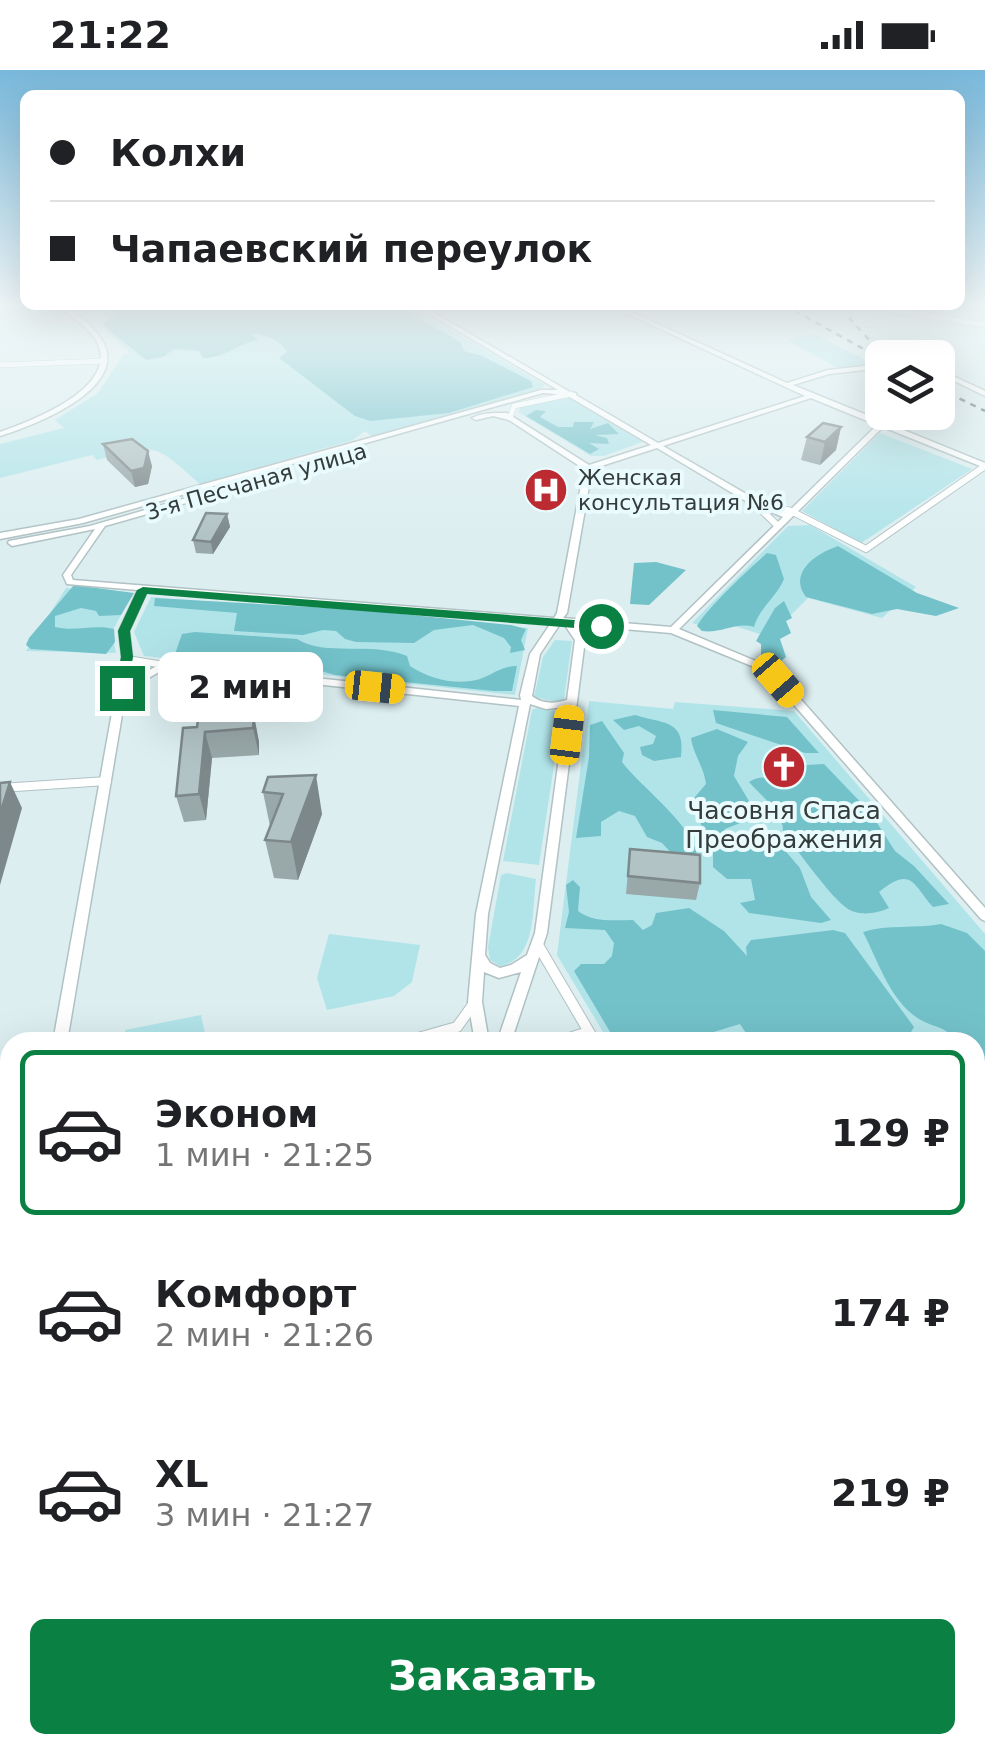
<!DOCTYPE html>
<html lang="ru">
<meta charset="utf-8">
<style>
body{margin:0;font-family:"DejaVu Sans",sans-serif;background:#f2f2f2;color:#202124;height:100vh;display:flex;flex-direction:column;font-size:38px;white-space:nowrap}
*{box-sizing:border-box;margin:0}
p{font-size:32px;color:#757577}
.icon{flex:none;width:55px;height:55px;fill:none;stroke:currentColor;stroke-width:2;stroke-linecap:round;stroke-linejoin:round}
.map{position:relative;flex:1;overflow:hidden}
.drawer{position:absolute;left:0px;top:962px;width:985px;height:722px;display:flex;flex-direction:column;background:#fff;border-radius:30px 30px 0 0;box-shadow:0 10px 40px #0002}
.drawer>*{flex:none}
.banner{position:absolute;left:20px;top:20px;width:945px;height:220px;border-radius:15px;box-shadow:0 10px 40px #0002;display:grid;align-content:center;height:220px;padding:0 30px;background:#fff}
.fabs{position:absolute;left:865px;top:270px;display:grid;gap:20px}
.fabs a{display:grid;place-items:center;width:90px;height:90px;border-radius:15px;background:#fff;box-shadow:0 10px 40px #0002;font-size:50px}
.end{position:absolute;width:45px;height:45px;margin:-22px;border:12px solid #0b8043;background:#fff;box-shadow:0 0 0 5px #fff}
.from{border-radius:50%}
.bubble{position:absolute;height:70px;border-radius:15px;background:#fff;box-shadow:0 10px 40px #0002;font-size:32px;font-weight:700;line-height:70px;text-align:center}
.car{position:absolute;width:30px;height:60px;margin:-30px -15px;border-radius:12px;box-shadow:0 0 8px 2px #0007;background:linear-gradient(#f5c518 24%,#345 0 40%,#f5c518 0 76%,#345 0 86%,#f5c518 0)}
.banner b{display:flex;align-items:center;gap:35px;height:95px;font-size:38px}
.banner b+b{border-top:2px solid #e0e0e0}
.banner i{width:25px;height:25px;background:#202124}
ul{padding:18px 0 0;list-style:none}
li{display:flex;align-items:center;gap:30px;height:165px;margin:0 20px 15px;padding:0 10px;border:5px solid transparent;border-radius:15px}
li div{flex:1}
li b{display:block;font-size:38px}
li em{font-style:normal;font-weight:700}
li.on{border-color:#0b8043}
li>.icon{width:90px;height:90px;stroke-width:1.5}
.cta{display:flex;gap:20px;margin-top:auto;padding:20px 30px}
.cta a{flex:1;height:115px;border-radius:15px;background:#0b8043;color:#fff;font-size:40px;font-weight:700;line-height:115px;text-align:center}
.status{display:flex;justify-content:space-between;align-items:center;height:70px;padding:0 50px;background:#fff;direction:ltr}
.status svg{height:28px;fill:currentColor}
.map>svg:first-child{display:block}
</style>
<div class="status"><b>21:22</b><svg viewBox="0 0 49 12"><path d="M0 12V9h3v3zM5 12V6h3v6zM10 12V3h3v9zM15 12V0h3v12zM26 1h20v11H26zM47 4h2v5h-2z"/></svg></div>
<div class="map">
<svg width="985" height="1683" viewBox="0 0 985 1683">
<rect width="100%" height="100%" fill="#dceef0"/>
<!-- green -->
<g fill="#b1e4e9">
<path d="M95,235H408L545,315L540,320L373,367L365,361L353,370L200,414C152,372 159,374 97,390L92,385L0,408V374L64,358L55,350L98,323L123,285L130,283L97,252L110,249Z"/>
<polygon points="814,264 875,295 840,299 786,270"/>
<polygon points="571,325 645,371 604,386 591,386 518,342 521,337"/>
<polygon points="880,363 972,399 861,473 802,441"/>
<polygon points="810,455 916,517 882,548 808,528 769,567 729,554 715,560 692,553 788,456"/>
<polygon points="66,518 131,526 112,562 116,583 26,581"/>
<polygon points="151,527 528,558 515,625 144,586 134,562"/>
<polygon points="555,570 572,571 564,630 557,632 534,627 543,587"/>
<polygon points="589,631 673,639 675,632 794,641 985,864 985,1317 975,1323 975,972 609,972 557,885"/>
<polygon points="537,638 562,642 539,795 503,791 532,640"/>
<path d="M507,803L536,809C532,840 537,889 500,896L490,890L488,877L501,805Z"/>
<polygon points="329,864 420,875 412,912 394,926 327,940 317,908"/>
<polygon points="201,945 207,972 125,972 125,960"/>
<polygon points="975,1479 985,1518 985,1617 975,1603"/>
</g>
<!-- forest -->
<g fill="#73c2ca">
<path d="M108,235H356L369,241L401,237L460,272L464,281L482,286L531,311L533,317L449,343L370,351L355,346L279,288L287,282C281,270 265,264 250,263L258,270C236,274 226,288 203,288L199,281L174,279L163,287L146,290L103,255L115,245Z"/>
<polygon points="536,340 546,341 540,347 558,357 573,357 574,352 594,352 590,359 608,353 619,364 595,365 607,368 609,374 589,373 599,379 590,384 526,346"/>
<path d="M838,476L917,523L959,538L936,546L897,539L872,544L806,527C788,503 815,484 838,476Z"/>
<path d="M767,483L776,485L784,509C776,528 759,538 754,557C736,551 721,564 702,561L697,556C708,537 749,499 767,483Z"/>
<polygon points="656,492 686,500 649,535 630,534 634,493"/>
<path d="M74,515L134,523L121,545L99,546L96,541L81,538L55,546V557C76,562 93,554 114,559L115,572L106,584L31,579L26,575L29,568Z"/>
<polygon points="155,528 363,540 511,555 526,559 521,570 525,580 510,583 511,577 504,568 473,555 434,560 414,573 356,572 345,569 336,561 323,560 303,565 234,561 237,543 154,536"/>
<polygon points="784,531 792,548 786,551 791,563 780,569 786,587 776,595 761,587 761,574 756,571 775,538"/>
<path d="M195,562L297,569C325,587 371,571 407,586L410,596C430,609 456,616 480,609C494,604 502,596 517,596L512,621H494L335,605L299,595L273,600L257,595L258,588L252,585L175,584L182,564Z"/>
<polygon points="713,640 787,647 819,683 805,683 716,653"/>
<path d="M635,645C663,654 686,649 681,687L654,691L642,685L640,677L653,674L656,666L639,656L624,660L613,650Z"/>
<path d="M602,651L624,683L622,692C640,716 696,758 697,786L675,787L662,773L647,767L635,746L619,741L601,752V766L576,768L589,687L590,655Z"/>
<path d="M717,659L748,672L738,686L734,706L758,746L725,759L724,763L736,776L776,770L800,798L811,827L831,850L821,853L749,843L740,833L755,830L751,809H727L713,797V777L694,741V728L706,714C704,697 693,684 691,668Z"/>
<path d="M824,694L870,742L895,781L914,796L949,834L933,837C913,815 912,795 879,822L889,838C876,844 856,847 844,836C828,823 797,780 783,761C783,742 761,726 749,712C763,702 783,713 800,707L806,695Z"/>
<path d="M573,810L580,817L578,841C594,853 614,850 633,850L643,860L652,855L656,843L689,838L724,861L747,886L746,877L751,870L833,860L845,863L914,957L905,972H752L740,954L707,964L711,972H616L574,901L581,894H604L612,886L614,873L605,860L565,858L569,842L566,815Z"/>
<path d="M941,854L967,863L985,881V1036L975,1026V972H959C940,953 938,960 919,949C890,931 878,891 863,862C888,854 915,859 941,854Z"/>
</g>
<g fill="none" stroke-linecap="round" stroke-linejoin="round">
<!-- street-far4 casing -->
<g stroke="#b1c2c4" stroke-width="6">
<g id="street-far4">
<polyline points="864,235 985,255"/>
<polyline points="0,295 105,291"/>
<polyline points="510,348 514,336 571,324"/>
</g>
</g>
<!-- street-far3 casing -->
<g stroke="#b1c2c4" stroke-width="8">
<g id="street-far3">
<polyline points="752,431 778,456"/>
<polyline points="764,434 791,441 866,479 985,396"/>
<polyline points="580,570 593,559 608,556"/>
<polyline points="127,589 164,595"/>
</g>
</g>
<!-- street-far2 casing -->
<g stroke="#b1c2c4" stroke-width="10">
<polyline id="street-far2" points="0,718 107,711"/>
</g>
<!-- street-far1 casing -->
<g stroke="#b1c2c4" stroke-width="12">
<g id="street-far1">
<polyline points="538,875 595,972"/>
<polyline points="404,972 457,957 475,932"/>
<polyline points="557,972 588,962"/>
</g>
</g>
<!-- street casing -->
<g stroke="#b1c2c4" stroke-width="16">
<polyline id="street" points="985,1388 980,1410 985,1432"/>
</g>
<!-- secondary casing -->
<g stroke="#b1c2c4" stroke-width="3">
<g id="secondary">
<path d="M58,235C72,237 87,252 96,262C142,314 36,355 0,366V362C31,351 117,319 98,274C91,258 70,247 58,235Z"/>
<path d="M414,235H421L570,322L576,323V325L658,373L805,326L608,235H616L787,313L828,300L882,294V298L829,304L793,315L985,393V398L883,357L679,559L765,595L782,608L985,838V851L981,849L774,612L759,599L671,563L574,555L585,570L547,863L511,972H497L521,902L499,908L484,902L482,932L489,972H475L468,932L476,844L519,636L166,598L126,621L67,972H53L122,587L119,561L138,520L67,514L63,505L95,459L12,476L8,473L9,471L90,456L197,425L201,427L200,429L105,456L71,505L73,510L554,548L557,543L584,399L509,350L493,346L476,350L472,348C484,342 496,343 507,343L589,395L651,375L566,325L543,323L83,453L0,469V463L79,449L541,320H558ZM811,328L877,355L787,443L755,429L663,376ZM657,378L749,433L783,447L671,557L563,548L567,543L592,399ZM147,521L551,553L530,584L520,625L521,630L164,592L128,612L132,587L129,561ZM560,554H564L575,570L567,630C554,634 542,634 532,626L540,584ZM530,634L546,639L566,637L535,863L527,885L511,895L500,898L490,893L485,885L488,844Z"/>
<polygon points="938,299 985,321 985,326 938,303"/>
<polygon points="10,1250 10,1306 6,1318 0,1321 0,1266 4,1253"/>
<polygon points="985,1354 985,1373 975,1378 975,1359"/>
<polygon points="366,1675 388,1675 386,1683 364,1683"/>
<polygon points="821,1675 843,1675 841,1683 819,1683"/>
</g>
</g>
<!-- street-far4 -->
<use href="#street-far4" stroke="#fff" stroke-width="5"/>
<!-- street-far3 -->
<use href="#street-far3" stroke="#fff" stroke-width="6"/>
<!-- street-far2 -->
<use href="#street-far2" stroke="#fff" stroke-width="8"/>
<!-- street-far1 -->
<use href="#street-far1" stroke="#fff" stroke-width="10"/>
<!-- street -->
<use href="#street" stroke="#fff" stroke-width="14"/>
<!-- secondary -->
<use href="#secondary" fill="#fff" fill-rule="evenodd"/>
<!-- rail -->
<g stroke="#5d6767" stroke-width="2.5" stroke-dasharray="6 6" stroke-linecap="butt">
<polyline points="784,235 882,289"/>
<polyline points="852,235 850,249 874,275"/>
<polyline points="938,318 985,341"/>
</g>
</g>
<!-- wall -->
<g fill="#99a8a9">
<polygon points="841,357 836,380 820,395 801,390 807,367"/>
<polygon points="103,374 152,396 148,414 135,417 107,390"/>
<polygon points="227,444 230,457 213,484 196,483 193,470"/>
<polygon points="254,646 259,672 259,685 212,688 206,750 184,752 176,726 197,657"/>
<polygon points="268,707 322,744 298,810 274,808 265,770 270,756 263,722"/>
<polygon points="630,779 700,813 696,830 626,824"/>
<polygon points="718,1675 764,1675 761,1683 716,1683"/>
<polygon points="770,1675 804,1675 802,1683 784,1683"/>
</g>
<!-- shaded-wall -->
<g fill="#7d888a">
<polygon points="841,357 836,380 820,395 825,372"/>
<polygon points="148,381 152,396 148,414 135,417 131,401"/>
<polygon points="227,444 230,457 213,484 211,472"/>
<polygon points="254,646 259,672 259,685 253,658"/>
<polygon points="205,662 212,688 206,750 199,724"/>
<polygon points="316,705 322,744 298,810 291,772"/>
<polygon points="10,712 22,738 0,815 0,744"/>
</g>
<!-- building -->
<g fill="#b2c3c5" stroke="#7d888a" stroke-width="2.5">
<polygon points="823,353 841,357 825,372 807,367"/>
<polygon points="132,369 148,381 144,398 131,401 103,374"/>
<polygon points="206,443 227,444 211,472 193,470"/>
<polygon points="254,646 253,658 205,662 199,724 176,726 183,658 197,657 198,650"/>
<polygon points="316,705 291,772 265,770 283,724 263,722 268,707"/>
<polygon points="10,712 0,744 0,713"/>
<polygon points="630,779 700,785 700,813 628,806"/>
<polygon points="725,1675 764,1675 761,1683 723,1683"/>
<polygon points="785,1675 804,1675 802,1683 798,1683"/>
</g>
<!-- sky -->
<linearGradient id="sky" x2="0" y2="1"><stop stop-color="#78b8db"/><stop offset="0.5" stop-color="#eff7f8"/><stop offset="1" stop-color="#eff7f8" stop-opacity="0"/></linearGradient>
<rect width="985" height="468" fill="url(#sky)"/>
<!-- route -->
<polygon fill="#0b8043" points="143,517 601,552 607,556 601,560 147,524 130,561 133,587 128,618 122,622 115,618 121,587 118,561 137,520"/>
<!-- icons -->
<defs>
<g id="hospital-disc" transform="scale(2.25)"><circle r="9.5" fill="#bb2b31" stroke="#e9fbfd"/><path d="M-5-5h3v3.5h4V-5h3V5h-3V1.5h-4V5h-3Z" fill="#fff"/></g>
<g id="church-disc" transform="scale(2.25)"><circle r="9.5" fill="#bb2b31" stroke="#e9fbfd"/><path d="M-1.2-6h2.4v3.5h3.3v2.4h-3.3V6h-2.4V-.1h-3.3v-2.4h3.3Z" fill="#fff"/></g>
</defs>
<g fill-rule="evenodd">
<use href="#hospital-disc" x="546" y="420"/>
<use href="#church-disc" x="784" y="697"/>
</g>
<g text-anchor="middle" stroke-width="8" stroke-linejoin="round" paint-order="stroke">
<!-- far-poi labels -->
<g font-size="22" fill="#353c3c" stroke="#e9fbfd" text-anchor="start">
<text x="578" y="415">Женская<tspan x="578" dy="25">консультация №6</tspan></text>
</g>
<!-- far-street labels -->
<g font-size="22" fill="#353c3c" stroke="#e9fbfd">
<text transform="translate(256 411) rotate(-16)" y="8">3-я Песчаная улица</text>
</g>
<!-- poi labels -->
<g font-size="25" fill="#353c3c" stroke="#e9fbfd">
<text x="784" y="749">Часовня Спаса<tspan x="784" dy="29">Преображения</tspan></text>
</g>
</g>
</svg>
<div class="fabs">
<a><svg class="icon" aria-label="layers" viewBox="0 0 24 24"><path d="M12 4l9 5-9 5-9-5zM3 14l9 5 9-5"/></svg></a>
</div>
<i class="end from" style="left:601px;top:556px"></i>
<i class="end" style="left:122px;top:618px"></i>
<div class="bubble" style="left:158px;top:582px;width:165px">2 мин</div>
<i class="car" style="left:778px;top:610px;rotate:139deg"></i>
<i class="car" style="left:375px;top:617px;rotate:96deg"></i>
<i class="car" style="left:567px;top:665px;rotate:7deg"></i>
<div class="banner">
<b><i class="from"></i>Колхи</b>
<b><i></i>Чапаевский переулок</b>
</div>
<section class="drawer">
<ul>
<li class="on"><svg class="icon" aria-label="car" viewBox="0 0 24 24"><path d="M5 17H2v-5l4-1 3-4h7l3 4 3 1v5h-3M9 17h6M6 11h13"/><circle cx="7" cy="17" r="2"/><circle cx="17" cy="17" r="2"/></svg><div><b>Эконом</b><p>1 мин · 21:25</p></div><em>129 ₽</em></li>
<li><svg class="icon" aria-label="car" viewBox="0 0 24 24"><path d="M5 17H2v-5l4-1 3-4h7l3 4 3 1v5h-3M9 17h6M6 11h13"/><circle cx="7" cy="17" r="2"/><circle cx="17" cy="17" r="2"/></svg><div><b>Комфорт</b><p>2 мин · 21:26</p></div><em>174 ₽</em></li>
<li><svg class="icon" aria-label="car" viewBox="0 0 24 24"><path d="M5 17H2v-5l4-1 3-4h7l3 4 3 1v5h-3M9 17h6M6 11h13"/><circle cx="7" cy="17" r="2"/><circle cx="17" cy="17" r="2"/></svg><div><b>XL</b><p>3 мин · 21:27</p></div><em>219 ₽</em></li>
</ul>
<div class="cta"><a>Заказать</a></div>
</section>
</div>
